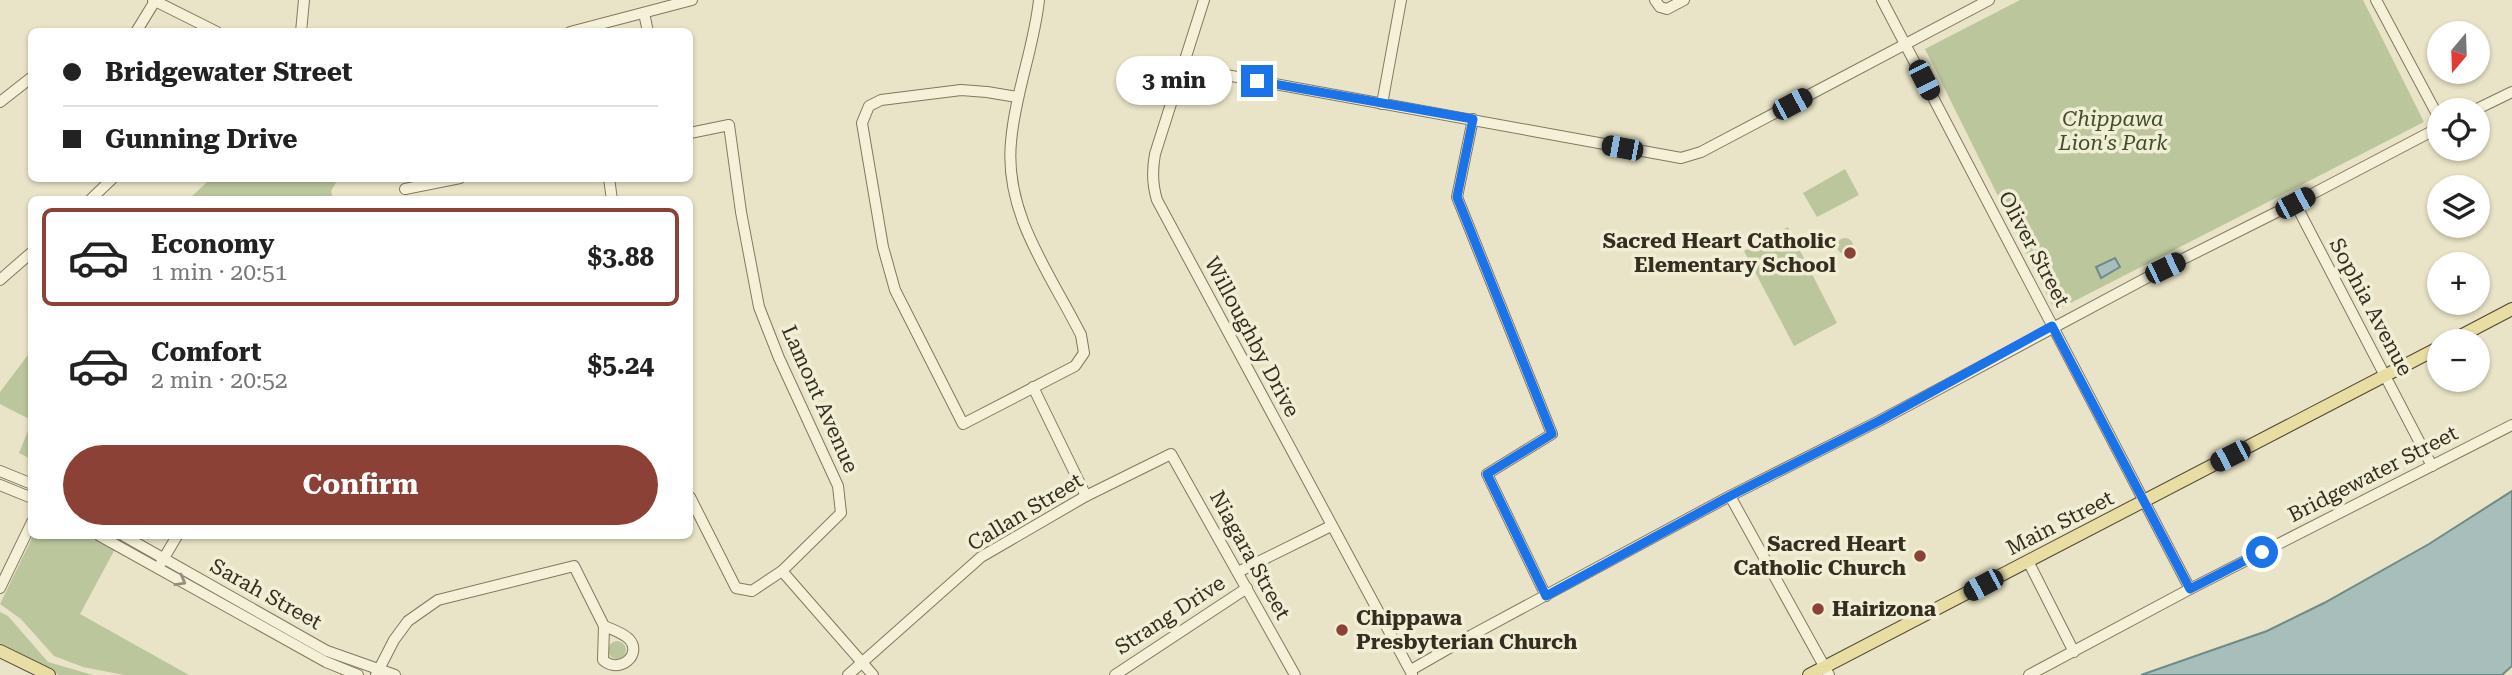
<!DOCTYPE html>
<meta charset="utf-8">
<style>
body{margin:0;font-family:"Roboto Serif",serif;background:#f6f6f6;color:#222;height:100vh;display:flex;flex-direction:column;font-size:26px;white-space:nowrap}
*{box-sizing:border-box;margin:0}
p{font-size:23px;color:#767676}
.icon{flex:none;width:38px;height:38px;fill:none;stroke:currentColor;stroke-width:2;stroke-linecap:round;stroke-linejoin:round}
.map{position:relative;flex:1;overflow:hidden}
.panel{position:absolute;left:28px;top:196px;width:665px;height:343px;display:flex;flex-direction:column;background:#fff;border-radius:10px;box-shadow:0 2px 5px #0004}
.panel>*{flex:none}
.hud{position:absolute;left:28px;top:28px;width:665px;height:154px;border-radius:10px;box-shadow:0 2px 5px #0004;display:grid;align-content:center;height:154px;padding:0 35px;background:#fff}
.needle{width:46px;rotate:199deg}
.buttons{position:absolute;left:2427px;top:21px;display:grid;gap:14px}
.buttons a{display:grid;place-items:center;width:63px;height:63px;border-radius:50%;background:#fff;box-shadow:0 2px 5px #0004;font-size:35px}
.end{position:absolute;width:32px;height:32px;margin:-16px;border:9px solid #1a73e8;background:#fff;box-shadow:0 0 0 4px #fff}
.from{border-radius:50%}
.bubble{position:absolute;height:49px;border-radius:24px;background:#fff;box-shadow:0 2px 5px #0004;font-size:23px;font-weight:700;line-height:49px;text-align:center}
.car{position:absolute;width:21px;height:42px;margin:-21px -10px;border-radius:9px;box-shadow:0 0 5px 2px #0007;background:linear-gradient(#222 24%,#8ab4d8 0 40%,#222 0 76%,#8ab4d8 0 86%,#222 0)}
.hud b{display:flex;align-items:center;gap:24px;height:66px;font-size:26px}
.hud b+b{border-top:2px solid #e0e0e0}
.hud i{width:18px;height:18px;background:#222}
ul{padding:12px 0 0;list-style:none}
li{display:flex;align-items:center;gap:21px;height:98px;margin:0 14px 10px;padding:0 21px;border:4px solid transparent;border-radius:10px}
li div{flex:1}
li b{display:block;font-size:26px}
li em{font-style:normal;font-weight:700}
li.selected{border-color:#8b4135}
li>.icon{width:63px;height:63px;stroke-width:1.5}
.action{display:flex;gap:14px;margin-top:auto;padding:14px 35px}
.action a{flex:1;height:80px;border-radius:42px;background:#8b4135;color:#fff;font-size:28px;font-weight:700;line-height:80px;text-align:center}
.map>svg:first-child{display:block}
</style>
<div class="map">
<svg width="2512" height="675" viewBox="0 0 2512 675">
<rect width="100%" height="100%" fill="#e9e4c7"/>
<!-- green -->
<g fill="#bbc69c">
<polygon points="2020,0 2363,0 2424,122 2055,311 1925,49"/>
<polygon points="1845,169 1859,195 1817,217 1803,193"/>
<polygon points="208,179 208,178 338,179 331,191 333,199 189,199 207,182"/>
<polygon points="1788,227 1837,323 1794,346 1744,251"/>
<circle cx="1845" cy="246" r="8"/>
<polygon points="31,351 32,420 31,420 0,404 0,392"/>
<polygon points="31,423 31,459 19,453"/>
<polygon points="33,536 91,536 115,549 80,614 189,675 124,675 83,667 54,656 21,619 0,604"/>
<polygon points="0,612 8,616 48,662 93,675 59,675 0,643"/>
<circle cx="617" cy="650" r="9"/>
</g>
<!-- water -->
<g fill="#a8beba" stroke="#6f8b88" stroke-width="2">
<polygon points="2115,258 2120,267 2101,278 2096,267"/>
<polygon points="2512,491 2512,666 2502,675 2141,675 2267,631 2324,603 2429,544"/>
</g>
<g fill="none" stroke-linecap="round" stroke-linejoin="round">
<!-- minor casing -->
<g stroke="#83775e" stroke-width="12">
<g id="minor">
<polyline points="153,0 217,32"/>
<path d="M1204,0L1155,154C1152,170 1152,184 1157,200L1412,674"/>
<polyline points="1655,0 1660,7 1667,9 1684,0"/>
<polyline points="1882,0 2190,589"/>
<polyline points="2376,0 2440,120"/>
<polyline points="644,13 648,32"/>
<polyline points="136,32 155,1"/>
<polyline points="301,32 304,0"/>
<polyline points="570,32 692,0"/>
<polyline points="1182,67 1681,158 1701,152 1989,0"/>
<path d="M1017,97L987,92L961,90L881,100L869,106L862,123L883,247L895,290L963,424L1075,366L1084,353L1081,335C1050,273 1004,214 1011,142C1015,93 1034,48 1039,0"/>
<polyline points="0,102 32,77"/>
<polyline points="1382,104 1401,0"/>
<polyline points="2475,110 2512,92"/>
<polyline points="1473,119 1457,197 1552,434 1487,474 1546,596"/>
<polyline points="690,133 729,125 741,212 759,307 779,358 838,486 841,513 782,571 752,591 736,588 690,497"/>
<polyline points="609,178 612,200"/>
<polyline points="405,189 460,178"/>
<polyline points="90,200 113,178"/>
<polyline points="2295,203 2432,466"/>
<polyline points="0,280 32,252"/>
<polyline points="1033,387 1086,496"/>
<polyline points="0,471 32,484"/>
<polyline points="0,485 32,498"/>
<polyline points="1730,496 1829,675"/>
<polyline points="100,536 326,662 358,675"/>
<polyline points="124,536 327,651 395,675"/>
<polyline points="2028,561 2074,652"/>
<polyline points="161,563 177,536"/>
<polyline points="782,571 873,675"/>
<polyline points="1238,572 1331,526"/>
<polyline points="0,588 32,522"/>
<polyline points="1411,670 1472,635 1730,496 1879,421 2165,268 2295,203 2440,127"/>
<path d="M376,675L394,640L408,621L438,600L574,566L604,626L603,660C620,675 643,654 629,639C623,633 612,629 604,626"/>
<polyline points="848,675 981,557 1086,496 1171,454 1295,675"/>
<polyline points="1115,675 1247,588"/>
<polyline points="2029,675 2190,589 2512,425"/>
</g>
</g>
<!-- major casing -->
<g stroke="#514532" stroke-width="14">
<g id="major">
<polyline points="2451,341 2512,309"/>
<polyline points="0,651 49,675"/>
<polyline points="1809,675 2440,347"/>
</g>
</g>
<!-- minor -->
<use href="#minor" stroke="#f5f1d9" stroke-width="10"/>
<!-- major -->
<use href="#major" stroke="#e8dda3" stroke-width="12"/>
</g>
<!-- one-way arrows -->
<defs><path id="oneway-chevron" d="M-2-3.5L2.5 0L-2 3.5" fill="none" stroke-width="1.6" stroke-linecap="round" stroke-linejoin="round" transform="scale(1.75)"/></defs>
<use stroke="#958f7c" href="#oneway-chevron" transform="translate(181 581) rotate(29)"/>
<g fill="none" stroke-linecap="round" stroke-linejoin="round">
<!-- route -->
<polyline stroke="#1a73e8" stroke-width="9" points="1257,81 1473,119 1457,197 1552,434 1487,474 1546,596 1730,496 1879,421 2052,326 2190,589 2262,552"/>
</g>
<!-- markers -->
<g fill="#8b4135" stroke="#f1eed6" stroke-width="2.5">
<circle cx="1850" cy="253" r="7"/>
<circle cx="1920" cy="556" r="7"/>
<circle cx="1818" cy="609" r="7"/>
<circle cx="1342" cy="630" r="7"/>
</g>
<g text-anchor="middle" stroke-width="7" stroke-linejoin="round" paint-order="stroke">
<!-- park labels -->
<g font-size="21" font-style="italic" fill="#404f29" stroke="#f1eed6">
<text x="2113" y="126">Chippawa<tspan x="2113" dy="24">Lion's Park</tspan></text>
</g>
<!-- poi labels -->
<g font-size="21" font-weight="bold" fill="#352d20" stroke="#f1eed6" text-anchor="end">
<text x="1836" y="248">Sacred Heart Catholic<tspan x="1836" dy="24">Elementary School</tspan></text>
<text x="1906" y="551">Sacred Heart<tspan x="1906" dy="24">Catholic Church</tspan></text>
<text x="1832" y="616" text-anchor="start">Hairizona</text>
<text x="1356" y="625" text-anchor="start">Chippawa<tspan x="1356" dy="24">Presbyterian Church</tspan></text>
</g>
<!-- street labels -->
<g font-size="21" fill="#352d20" stroke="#f1eed6">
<text transform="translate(2034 249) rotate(62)" y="7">Oliver Street</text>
<text transform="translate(2371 307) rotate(62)" y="7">Sophia Avenue</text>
<text transform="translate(1252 337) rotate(62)" y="7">Willoughby Drive</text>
<text transform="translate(820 399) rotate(66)" y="7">Lamont Avenue</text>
<text transform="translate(2373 474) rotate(-27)" y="7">Bridgewater Street</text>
<text transform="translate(1025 512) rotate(-31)" y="7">Callan Street</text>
<text transform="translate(2060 523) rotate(-27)" y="7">Main Street</text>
<text transform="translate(1250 555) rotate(61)" y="7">Niagara Street</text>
<text transform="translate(266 594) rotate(29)" y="7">Sarah Street</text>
<text transform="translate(1170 615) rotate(-33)" y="7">Strang Drive</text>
</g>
</g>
</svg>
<div class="buttons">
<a><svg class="needle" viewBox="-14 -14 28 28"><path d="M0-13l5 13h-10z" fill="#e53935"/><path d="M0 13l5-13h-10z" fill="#767676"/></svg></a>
<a><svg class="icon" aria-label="locate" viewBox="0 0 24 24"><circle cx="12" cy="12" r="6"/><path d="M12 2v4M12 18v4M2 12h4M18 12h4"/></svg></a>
<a><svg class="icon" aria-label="layers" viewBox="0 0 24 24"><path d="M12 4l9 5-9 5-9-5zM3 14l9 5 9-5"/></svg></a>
<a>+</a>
<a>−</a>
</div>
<i class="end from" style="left:2262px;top:552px"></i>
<i class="end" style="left:1257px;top:81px"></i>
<div class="bubble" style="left:1116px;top:56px;width:116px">3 min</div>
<i class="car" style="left:1924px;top:80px;rotate:153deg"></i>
<i class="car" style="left:1792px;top:104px;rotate:62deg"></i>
<i class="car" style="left:1622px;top:148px;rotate:281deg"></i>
<i class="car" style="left:2295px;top:203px;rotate:62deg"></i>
<i class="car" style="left:2165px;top:268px;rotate:64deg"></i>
<i class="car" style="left:2230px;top:456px;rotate:243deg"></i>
<i class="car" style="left:1983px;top:585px;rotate:242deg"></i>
<div class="hud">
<b><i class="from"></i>Bridgewater Street</b>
<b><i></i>Gunning Drive</b>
</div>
<section class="panel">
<ul>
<li class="selected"><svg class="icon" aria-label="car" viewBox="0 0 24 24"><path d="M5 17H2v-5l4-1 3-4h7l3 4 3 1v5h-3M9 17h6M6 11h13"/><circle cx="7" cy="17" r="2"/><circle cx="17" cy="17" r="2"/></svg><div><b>Economy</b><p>1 min · 20:51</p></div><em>$3.88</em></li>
<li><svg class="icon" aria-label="car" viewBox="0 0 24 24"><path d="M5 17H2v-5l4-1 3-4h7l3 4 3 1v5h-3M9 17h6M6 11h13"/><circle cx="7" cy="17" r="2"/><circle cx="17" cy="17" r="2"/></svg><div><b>Comfort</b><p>2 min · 20:52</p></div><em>$5.24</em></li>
</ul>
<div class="action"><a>Confirm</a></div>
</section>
</div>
